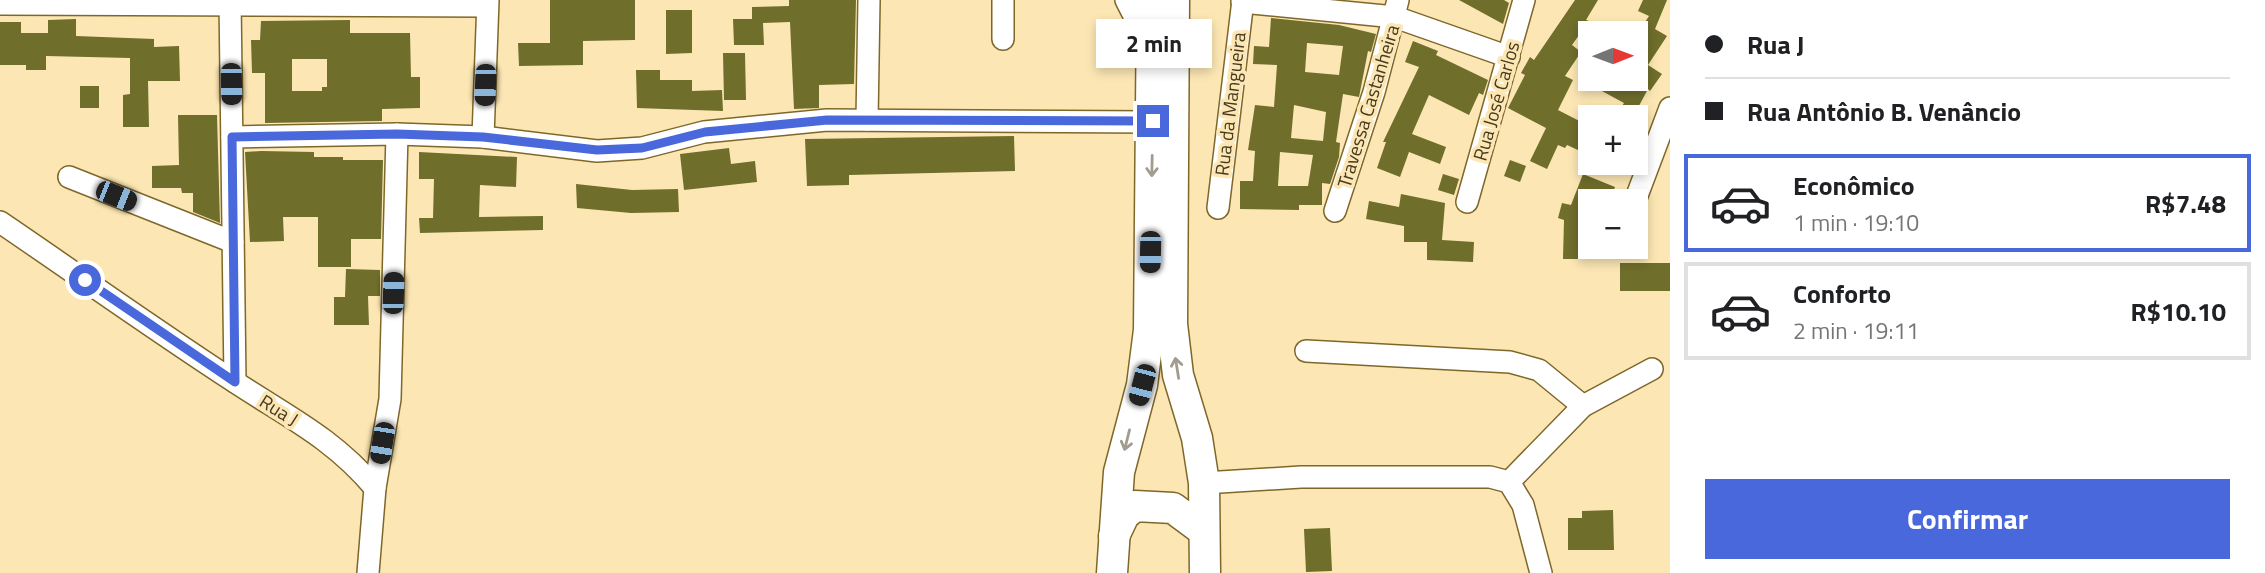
<!DOCTYPE html>
<html lang="pt">
<meta charset="utf-8">
<style>
body{margin:0;font-family:"Titillium Web",sans-serif;background:#f2f2f2;color:#202124;height:100vh;display:flex;flex-direction:column;font-size:26px;white-space:nowrap}
*{box-sizing:border-box;margin:0}
p{font-size:23px;color:#757577}
.icon{flex:none;width:38px;height:38px;fill:none;stroke:currentColor;stroke-width:2;stroke-linecap:round;stroke-linejoin:round}
.map{position:relative;flex:1;overflow:hidden}
.sheet{display:flex;flex-direction:column;background:#fff;width:595px}
.sheet>*{flex:none}
.guide{display:grid;align-content:center;height:154px;padding:0 35px;background:#fff}
.needle{width:46px;rotate:89deg}
.controls{position:absolute;left:1578px;top:21px;display:grid;gap:14px}
.controls a{display:grid;place-items:center;width:70px;height:70px;border-radius:0px;background:#fff;box-shadow:0 4px 10px #0003;font-size:35px}
.end{position:absolute;width:32px;height:32px;margin:-16px;border:9px solid #4868dc;background:#fff;box-shadow:0 0 0 4px #fff}
.from{border-radius:50%}
.bubble{position:absolute;height:49px;border-radius:0px;background:#fff;box-shadow:0 4px 10px #0003;font-size:23px;font-weight:700;line-height:49px;text-align:center}
.car{position:absolute;width:21px;height:42px;margin:-21px -10px;border-radius:9px;box-shadow:0 0 5px 2px #0007;background:linear-gradient(#222 24%,#8ab4d8 0 40%,#222 0 76%,#8ab4d8 0 86%,#222 0)}
.guide b{display:flex;align-items:center;gap:24px;height:66px;font-size:26px}
.guide b+b{border-top:2px solid #e0e0e0}
.guide i{width:18px;height:18px;background:#202124}
ul{padding:0;list-style:none}
li{display:flex;align-items:center;gap:21px;height:98px;margin:0 14px 10px;padding:0 21px;border:4px solid #e0e0e0;border-radius:0px}
li div{flex:1}
li b{display:block;font-size:26px}
li em{font-style:normal;font-weight:700}
li.current{border-color:#4868dc}
li>.icon{width:63px;height:63px;stroke-width:1.5}
.primary-button{display:flex;gap:14px;margin-top:auto;padding:14px 35px}
.primary-button a{flex:1;height:80px;border-radius:0px;background:#4868dc;color:#fff;font-size:28px;font-weight:700;line-height:80px;text-align:center}
main{display:flex;flex:1;min-height:0}
.map>svg:first-child{display:block}
</style>
<main>
<div class="map">
<svg width="1670" height="573" viewBox="0 0 1670 573">
<rect width="100%" height="100%" fill="#fce7b4"/>
<!-- building -->
<g fill="#6f6e2b" fill-rule="evenodd">
<polygon points="550,0 635,0 635,40 583,41 583,65 519,66 518,43 550,43"/>
<polygon points="789,0 856,0 854,84 819,85 819,108 794,109 790,22 763,23 764,45 734,45 733,19 752,19 752,7 789,6"/>
<polygon points="1459,0 1504,0 1509,3 1503,24"/>
<polygon points="1575,0 1598,0 1586,20 1589,21 1572,45 1581,52 1565,76 1573,80 1558,110 1591,127 1591,156 1567,145 1565,148 1558,145 1547,169 1530,161 1546,128 1508,108 1525,75 1521,73 1530,57 1534,60"/>
<polygon points="1643,0 1667,0 1655,29 1667,36 1648,65 1662,74 1650,91 1648,89 1633,117 1615,117 1624,103 1600,90 1606,79 1636,79 1636,57 1644,47 1636,42 1636,36 1649,16 1638,11"/>
<polygon points="666,10 692,10 692,53 666,54"/>
<path d="M1271,18L1339,25L1376,34L1371,52L1368,51L1359,97L1343,94L1336,142L1340,143L1339,157L1330,184L1322,183V205H1299V210L1240,209V181H1253L1255,151L1248,150L1255,105L1274,107L1277,65L1253,64L1254,46L1269,47ZM1307,43L1343,46L1339,75L1305,72ZM1294,105L1326,112L1323,141L1291,138ZM1280,152L1313,155L1308,186H1278Z"/>
<polygon points="76,19 76,36 154,39 154,47 179,46 180,81 148,81 149,127 123,127 123,95 130,94 130,58 46,56 46,70 26,70 26,65 0,65 0,22 21,22 21,33 48,33 48,20"/>
<path d="M350,20V33H410L411,77H420V108L382,109V121L265,123V73H252L251,40H260L261,21ZM292,59H327V87H322V91H292Z"/>
<polygon points="1413,41 1438,51 1436,55 1488,80 1483,95 1479,93 1469,115 1429,95 1412,134 1446,147 1440,164 1409,152 1400,177 1377,168 1386,142 1383,142 1419,67 1405,62"/>
<polygon points="723,53 745,53 746,100 724,100"/>
<polygon points="636,70 660,70 660,80 692,80 692,91 722,90 723,111 637,108"/>
<rect x="80" y="86" width="19" height="22"/>
<polygon points="178,115 217,115 220,223 193,212 193,193 182,193 181,188 152,188 152,166 179,165"/>
<polygon points="1014,136 1015,171 849,175 849,185 807,186 805,139"/>
<polygon points="729,148 731,164 755,161 757,182 684,190 680,154"/>
<polygon points="261,151 314,152 314,157 343,157 343,160 383,160 381,239 351,239 351,267 318,267 318,217 283,217 284,241 250,242 245,152"/>
<polygon points="419,152 517,157 516,187 480,185 479,217 543,216 543,230 420,233 419,218 433,218 434,179 419,179"/>
<polygon points="1510,160 1526,166 1520,182 1504,176"/>
<polygon points="1443,174 1459,179 1454,195 1438,190"/>
<polygon points="1583,174 1615,187 1610,201 1591,201 1584,241 1588,241 1588,259 1563,259 1564,220 1558,218 1562,203 1571,205"/>
<polygon points="576,184 632,190 678,189 679,212 631,213 577,208"/>
<polygon points="1401,194 1445,203 1442,240 1474,242 1473,262 1427,260 1427,242 1404,242 1404,226 1366,219 1369,201 1399,207"/>
<rect x="1620" y="263" width="50" height="28"/>
<polygon points="346,269 380,270 380,296 368,296 369,325 334,325 334,297 345,297"/>
<polygon points="1613,510 1614,550 1568,550 1568,518 1582,518 1582,511"/>
<polygon points="1330,528 1332,571 1306,572 1304,529"/>
</g>
<g fill="none" stroke-linecap="round" stroke-linejoin="round">
<!-- minor casing -->
<g stroke="#7f6729" stroke-width="24">
<g id="minor">
<polyline points="230,0 235,382"/>
<polyline points="1126,0 1149,45"/>
<polyline points="1242,2 1395,17 1509,57"/>
<polyline points="0,4 487,6"/>
<polyline points="1003,39 1003,0"/>
<polyline points="867,120 869,0"/>
<polyline points="232,137 397,134 483,137 597,151 642,148 704,132 827,120 1153,122"/>
<polyline points="483,137 488,0"/>
<polyline points="69,177 233,242"/>
<polyline points="1635,201 1670,108"/>
<polyline points="1467,202 1524,0"/>
<polyline points="1218,208 1243,0"/>
<polyline points="1335,211 1374,92 1398,0"/>
<path d="M0,222C78,275 155,330 235,382C288,417 333,438 375,488"/>
<polyline points="1306,351 1510,362 1539,370 1583,406"/>
<polyline points="1509,482 1583,406 1652,369"/>
<polyline points="1204,483 1301,477 1490,477 1509,482 1523,505 1541,573"/>
<polyline points="368,573 375,488 390,399 397,134"/>
</g>
</g>
<!-- highway casing -->
<g stroke="#7f6729" stroke-width="33">
<g id="highway">
<polyline points="1174,0 1172,324 1178,375 1197,438 1204,483 1205,573"/>
<polyline points="1114,536 1124,515 1135,506 1173,508 1204,531"/>
<polyline points="1112,573 1119,472 1142,385 1149,330 1152,0"/>
</g>
</g>
<!-- minor -->
<use href="#minor" stroke="#fff" stroke-width="21"/>
<!-- highway -->
<use href="#highway" stroke="#fff" stroke-width="30"/>
</g>
<!-- one-way arrows -->
<defs><path id="oneway-shaft" d="M-6 0H5M1.5-3L5.5 0L1.5 3" fill="none" stroke-width="1.6" stroke-linecap="round" stroke-linejoin="round" transform="scale(1.75)"/></defs>
<g stroke="#a29c90">
<use href="#oneway-shaft" transform="translate(1152 166) rotate(91)"/>
<use href="#oneway-shaft" transform="translate(1177 368) rotate(-99)"/>
<use href="#oneway-shaft" transform="translate(1127 440) rotate(104)"/>
</g>
<g fill="none" stroke-linecap="round" stroke-linejoin="round">
<!-- route -->
<polyline stroke="#4868dc" stroke-width="9" points="85,280 235,382 232,137 397,134 483,137 597,150 642,148 705,132 827,120 1153,121"/>
</g>
<g text-anchor="middle" stroke-width="7" stroke-linejoin="round" paint-order="stroke">
<!-- street labels -->
<g font-size="19" fill="#453a20" stroke="#fce7b4">
<text transform="translate(1496 101) rotate(-74)" y="7">Rua José Carlos</text>
<text transform="translate(1230 104) rotate(-83)" y="7">Rua da Mangueira</text>
<text transform="translate(1368 106) rotate(-73)" y="7">Travessa Castanheira</text>
<text transform="translate(279 410) rotate(32)" y="7">Rua J</text>
</g>
</g>
</svg>
<div class="controls">
<a><svg class="needle" viewBox="-14 -14 28 28"><path d="M0-13l5 13h-10z" fill="#e53935"/><path d="M0 13l5-13h-10z" fill="#757577"/></svg></a>
<a>+</a>
<a>−</a>
</div>
<i class="end from" style="left:85px;top:280px"></i>
<i class="end" style="left:1153px;top:121px"></i>
<div class="bubble" style="left:1096px;top:19px;width:116px">2 min</div>
<i class="car" style="left:231px;top:84px;rotate:179deg"></i>
<i class="car" style="left:485px;top:85px;rotate:182deg"></i>
<i class="car" style="left:116px;top:196px;rotate:112deg"></i>
<i class="car" style="left:1150px;top:252px;rotate:181deg"></i>
<i class="car" style="left:393px;top:293px;rotate:2deg"></i>
<i class="car" style="left:1142px;top:385px;rotate:195deg"></i>
<i class="car" style="left:382px;top:443px;rotate:189deg"></i>
</div>
<section class="sheet">
<div class="guide">
<b><i class="from"></i>Rua J</b>
<b><i></i>Rua Antônio B. Venâncio</b>
</div>
<ul>
<li class="current"><svg class="icon" aria-label="car" viewBox="0 0 24 24"><path d="M5 17H2v-5l4-1 3-4h7l3 4 3 1v5h-3M9 17h6M6 11h13"/><circle cx="7" cy="17" r="2"/><circle cx="17" cy="17" r="2"/></svg><div><b>Econômico</b><p>1 min · 19:10</p></div><em>R$7.48</em></li>
<li><svg class="icon" aria-label="car" viewBox="0 0 24 24"><path d="M5 17H2v-5l4-1 3-4h7l3 4 3 1v5h-3M9 17h6M6 11h13"/><circle cx="7" cy="17" r="2"/><circle cx="17" cy="17" r="2"/></svg><div><b>Conforto</b><p>2 min · 19:11</p></div><em>R$10.10</em></li>
</ul>
<div class="primary-button"><a>Confirmar</a></div>
</section>
</main>
